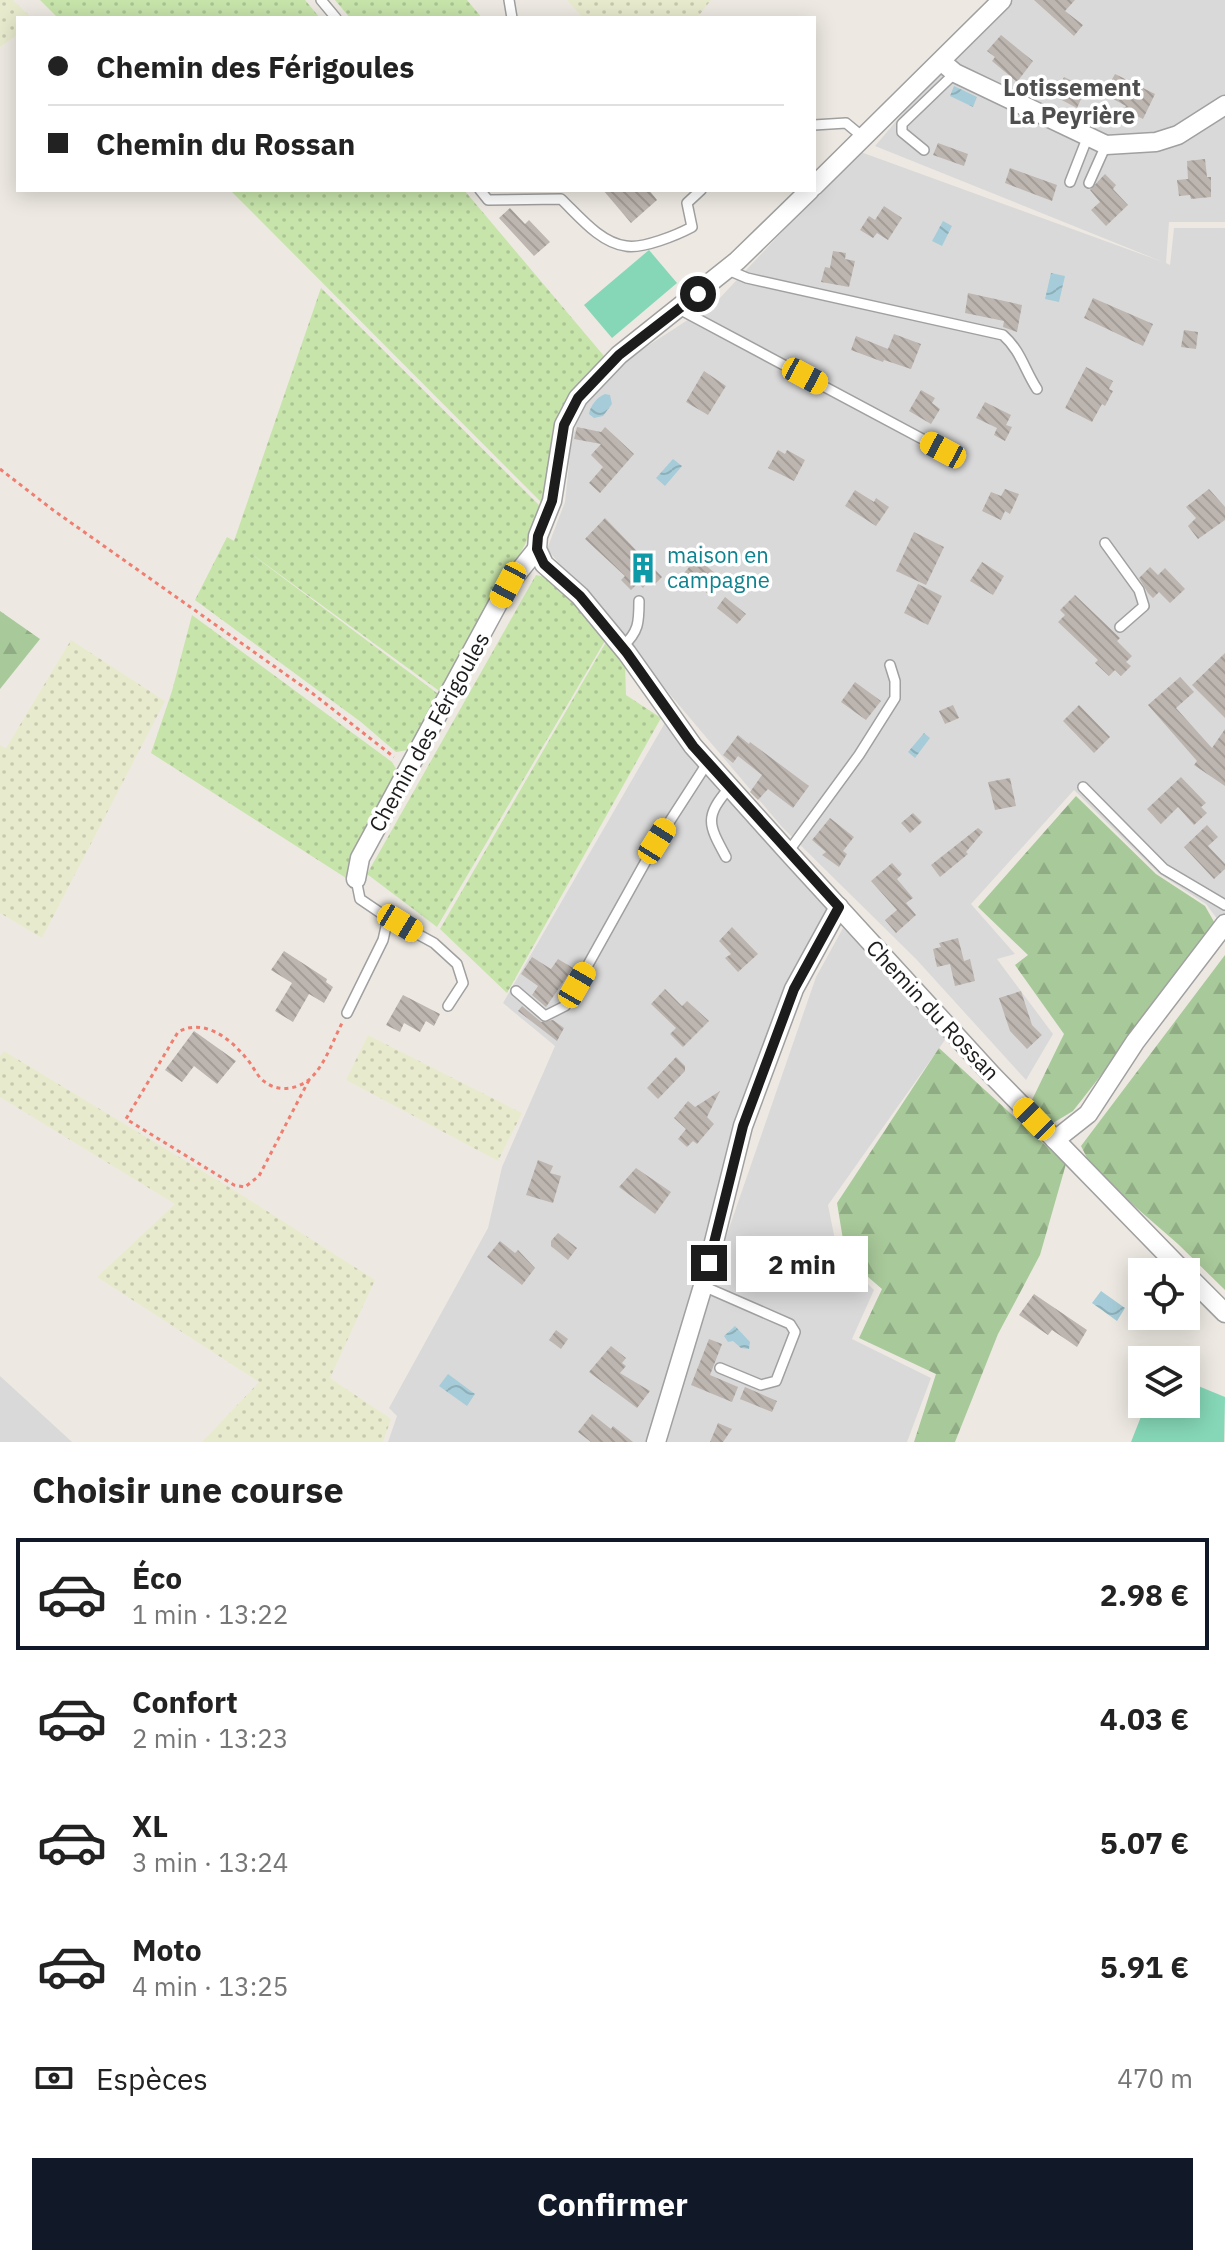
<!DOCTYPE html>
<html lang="fr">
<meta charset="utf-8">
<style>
body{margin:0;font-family:"IBM Plex Sans",sans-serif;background:#f6f6f6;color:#222;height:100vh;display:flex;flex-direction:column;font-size:30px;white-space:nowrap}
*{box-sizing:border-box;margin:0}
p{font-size:26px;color:#767676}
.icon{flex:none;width:44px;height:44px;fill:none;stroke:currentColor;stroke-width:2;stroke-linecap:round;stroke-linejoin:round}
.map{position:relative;height:1442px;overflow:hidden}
.sheet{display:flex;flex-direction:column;background:#fff;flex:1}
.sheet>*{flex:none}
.guide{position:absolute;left:16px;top:16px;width:800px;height:176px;border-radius:0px;box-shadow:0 4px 20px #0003;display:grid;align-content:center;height:176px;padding:0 32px;background:#fff}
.tools{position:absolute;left:1128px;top:1258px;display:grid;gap:16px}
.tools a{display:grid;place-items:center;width:72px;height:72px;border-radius:0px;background:#fff;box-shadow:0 4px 20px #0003;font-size:40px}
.end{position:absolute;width:36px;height:36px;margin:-18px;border:10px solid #1c1c1c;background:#fff;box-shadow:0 0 0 4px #fff}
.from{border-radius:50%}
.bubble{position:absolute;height:56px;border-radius:0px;background:#fff;box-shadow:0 4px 20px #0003;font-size:26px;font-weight:700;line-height:56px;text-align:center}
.car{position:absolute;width:24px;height:48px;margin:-24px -12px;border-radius:10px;box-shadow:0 0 6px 2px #0007;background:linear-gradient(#f5c518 24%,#345 0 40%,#f5c518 0 76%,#345 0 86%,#f5c518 0)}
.guide b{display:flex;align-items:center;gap:28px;height:76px;font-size:30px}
.guide b+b{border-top:2px solid #e0e0e0}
.guide i{width:20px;height:20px;background:#222}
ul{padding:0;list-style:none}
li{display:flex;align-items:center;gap:24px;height:112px;margin:0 16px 12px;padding:0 16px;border:4px solid transparent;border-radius:0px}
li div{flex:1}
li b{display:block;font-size:30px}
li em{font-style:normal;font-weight:700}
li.on{border-color:#111827}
li>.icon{width:72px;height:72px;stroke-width:1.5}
h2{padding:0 32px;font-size:36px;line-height:96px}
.pay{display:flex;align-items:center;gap:20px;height:88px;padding:0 32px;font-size:30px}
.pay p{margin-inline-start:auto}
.action{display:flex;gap:16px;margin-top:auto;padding:16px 32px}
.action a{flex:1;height:92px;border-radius:0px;background:#111827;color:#fff;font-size:32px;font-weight:700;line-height:92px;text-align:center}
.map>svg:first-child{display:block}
</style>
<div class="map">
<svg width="1225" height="1442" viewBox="0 0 1225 1442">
<defs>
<pattern id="farmland-dots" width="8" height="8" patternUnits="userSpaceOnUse" patternTransform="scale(2)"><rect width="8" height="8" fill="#e8eace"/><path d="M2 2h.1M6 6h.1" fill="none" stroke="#c6c8b0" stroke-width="1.8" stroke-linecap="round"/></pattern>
<pattern id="grass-dots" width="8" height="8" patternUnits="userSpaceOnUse" patternTransform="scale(2)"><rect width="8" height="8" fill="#c7e4ab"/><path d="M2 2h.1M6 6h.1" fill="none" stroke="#aac393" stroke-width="1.8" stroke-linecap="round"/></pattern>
<pattern id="forest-firs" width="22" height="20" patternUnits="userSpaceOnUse" patternTransform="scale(2)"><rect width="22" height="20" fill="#a8c99a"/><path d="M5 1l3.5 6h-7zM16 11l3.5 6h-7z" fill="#90ac84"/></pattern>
<pattern id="water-waves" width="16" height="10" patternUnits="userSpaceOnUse" patternTransform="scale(2)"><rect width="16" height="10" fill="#a5ccd8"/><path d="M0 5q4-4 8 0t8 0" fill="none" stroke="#8dafb9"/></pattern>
<pattern id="building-back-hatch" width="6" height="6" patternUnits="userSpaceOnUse" patternTransform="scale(2)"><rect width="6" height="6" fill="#bdb5af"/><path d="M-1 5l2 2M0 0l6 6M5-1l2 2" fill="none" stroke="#a29b96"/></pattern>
</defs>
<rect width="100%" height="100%" fill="#ede9e2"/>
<!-- residential -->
<g fill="#dad9d9">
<polygon points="1013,0 1225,0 1225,222 1169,222 1166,263 1170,265 1174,228 1225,228 1225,918 1221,924 1206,904 1158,873 1074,790 971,904 1015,954 997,959 1053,1034 1026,1080 916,959 782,827 547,549 565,502 571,445 580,408 612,369 717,301 858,151 1163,262 875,146 926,86"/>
<polygon points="666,721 829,909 787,985 650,1442 388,1442 397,1416 389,1408 488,1228 502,1167 555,1046 503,1003"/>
<polygon points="843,928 947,1037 828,1205 838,1255 874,1290 852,1339 931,1378 907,1442 667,1442 726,1237 816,977"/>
<polygon points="0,1376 72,1442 0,1442"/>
</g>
<!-- farmland -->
<g fill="url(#farmland-dots)">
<polygon points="0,0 13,0 32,18 18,18 18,34 0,47"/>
<polygon points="567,0 711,0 697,18 583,18"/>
<polygon points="71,640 165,701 42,938 0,913 0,745 6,748"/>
<polygon points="368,1035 522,1113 498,1161 346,1080"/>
<polygon points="4,1051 237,1192 375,1280 330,1378 391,1419 383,1442 202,1442 259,1382 97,1277 175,1204 0,1097 0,1056"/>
</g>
<!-- grass -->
<g fill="url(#grass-dots)">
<polygon points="40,0 305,0 320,18 58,18"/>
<polygon points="335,0 467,0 482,18 350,18"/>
<polygon points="230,190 464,190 604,356 574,389 553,428 544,505"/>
<polygon points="321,288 543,509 517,560 442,693 246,550 441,696 408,750 396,752 361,722 195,600 227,537 234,541"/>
<polygon points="536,575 550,578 606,639 437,927 367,874"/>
<polygon points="192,615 392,762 398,772 351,860 346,878 151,753 172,691"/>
<polygon points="606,642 625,664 626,695 661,718 507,993 440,929"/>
</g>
<!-- forest -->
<g fill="url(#forest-firs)">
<polygon points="0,611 40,639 0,689"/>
<polygon points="1076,796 1156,874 1205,906 1217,927 1073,1111 1053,1123 1031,1102 1064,1034 1015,965 1028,955 978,907"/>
<polygon points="1225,955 1225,1290 1178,1244 1093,1170 1081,1146"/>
<polygon points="939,1048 1066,1164 1040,1255 998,1334 955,1442 914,1442 936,1374 859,1338 882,1289 846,1258 837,1203"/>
</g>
<!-- pitch -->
<g fill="#85d7b7">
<polygon points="649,250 677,283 612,338 584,305"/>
<polygon points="1186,1381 1225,1397 1224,1442 1131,1442 1146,1404 1186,1404"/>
</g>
<!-- water -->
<g fill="url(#water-waves)">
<polygon points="954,86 977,97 973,107 950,96"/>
<polygon points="943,221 952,226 942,246 932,241"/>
<polygon points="1051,273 1065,276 1059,302 1045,299"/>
<path d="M605,394L610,395L612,404L603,416L594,418L589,414C590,406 597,397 605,394Z"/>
<polygon points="673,459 682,466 665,486 656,478"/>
<polygon points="924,733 930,738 915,758 908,752"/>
<polygon points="1101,1291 1125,1308 1117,1321 1092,1303"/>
<polygon points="735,1326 750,1342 749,1349 741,1348 733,1341 728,1342 724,1336"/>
<polygon points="448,1374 475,1394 467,1406 439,1386"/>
</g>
<!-- building -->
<g fill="url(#building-back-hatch)">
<polygon points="1034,0 1075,0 1065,11 1083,25 1074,36"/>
<polygon points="1001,35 1033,61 1017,82 992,61 995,57 987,51"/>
<polygon points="1115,74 1155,94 1143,119 1124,109 1126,106 1104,94"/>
<polygon points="1064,77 1086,88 1077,108 1054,96"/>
<polygon points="938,143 968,154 964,166 933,155"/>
<polygon points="1205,159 1207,177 1211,177 1211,197 1191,199 1190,195 1179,196 1177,180 1188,179 1187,161"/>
<polygon points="1010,168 1057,185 1052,201 1005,183"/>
<polygon points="1105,174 1116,185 1113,189 1128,205 1106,226 1091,210 1100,202 1090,190"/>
<polygon points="603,190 649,190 657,200 631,223"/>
<polygon points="884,206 902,218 888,240 877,233 873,238 860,230 869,216 875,220"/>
<polygon points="510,208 525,224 529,220 550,242 534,256 499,218"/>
<polygon points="833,251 846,253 845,259 855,261 849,287 821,282 825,267 830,268"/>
<polygon points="968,293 1022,305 1017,332 1003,327 1004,321 965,313"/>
<polygon points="1093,298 1153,324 1143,346 1084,318"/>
<polygon points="1184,330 1198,332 1196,349 1181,347"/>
<polygon points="894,334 921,344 911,369 884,360 887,353 883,362 851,350 856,336 888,349"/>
<polygon points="1086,367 1113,381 1109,389 1113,391 1105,406 1102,404 1092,422 1065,408"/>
<polygon points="704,371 726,386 708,415 686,402"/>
<polygon points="921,390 935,398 932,403 940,409 931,424 909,411"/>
<polygon points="985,402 1011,415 1006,425 1012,427 1005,441 994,435 997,428 976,418"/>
<polygon points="577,427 601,432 605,427 634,454 600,493 589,483 603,467 591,455 601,444 574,439"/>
<polygon points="778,450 785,454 787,450 805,460 794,481 768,468"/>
<polygon points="1005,489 1019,494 1010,514 1005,511 1001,520 982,511 991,492 1001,496"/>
<polygon points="1209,489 1225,507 1225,520 1198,539 1188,526 1196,518 1186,507"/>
<polygon points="855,490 874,502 876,498 889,507 876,526 845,506"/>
<polygon points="605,518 662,577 653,586 649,581 643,588 638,583 631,590 621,580 625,576 585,539"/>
<polygon points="914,532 944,547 926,585 896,571"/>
<polygon points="697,558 723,580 709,595 684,573"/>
<polygon points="982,562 1004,576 993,595 970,581"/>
<polygon points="1150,567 1158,575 1165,568 1185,589 1170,603 1159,592 1153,598 1148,593 1139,578"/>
<polygon points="918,584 942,596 928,625 904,613"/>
<polygon points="1075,595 1120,638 1117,641 1132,656 1126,662 1131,666 1121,676 1115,670 1109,676 1095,663 1098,660 1058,622 1065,615 1060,610"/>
<polygon points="725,597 746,614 737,624 717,608"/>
<polygon points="1225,653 1225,718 1192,685"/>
<polygon points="1180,677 1194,692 1176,708 1212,748 1225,729 1225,786 1194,765 1197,761 1148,705"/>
<polygon points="855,682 881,701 866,720 841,702"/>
<polygon points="953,705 959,718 945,724 939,711"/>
<polygon points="1079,705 1110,737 1094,753 1063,721"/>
<polygon points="738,735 749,744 750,742 809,786 793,808 768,789 758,800 750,792 762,775 738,756 733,763 723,755"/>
<polygon points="1181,777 1206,803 1201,807 1207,813 1194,825 1178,807 1161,824 1147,809"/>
<polygon points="1010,778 1016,806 995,810 988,782"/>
<polygon points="913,813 922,822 910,833 901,823"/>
<polygon points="830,818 854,837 843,851 847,854 839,867 822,855 826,852 812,840"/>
<polygon points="1207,825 1218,837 1208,846 1225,864 1225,869 1214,879 1184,847"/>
<polygon points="978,828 983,832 966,852 968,854 940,877 931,865"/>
<polygon points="892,863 902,874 897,879 913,898 906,903 916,915 896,933 885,920 897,910 871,881"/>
<polygon points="732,927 758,954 738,972 725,958 731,954 719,941"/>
<polygon points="958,938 964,961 970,959 975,981 955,986 950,964 937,967 933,949 941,947 939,943"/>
<polygon points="284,951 327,979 326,982 333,987 324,1003 309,994 293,1022 275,1011 292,983 271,970"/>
<polygon points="532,957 551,969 558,959 573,968 546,1007 532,995 538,986 521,974"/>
<polygon points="665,989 682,1006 687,1001 709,1021 683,1047 670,1034 676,1028 651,1004"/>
<polygon points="1021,991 1032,1025 1042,1035 1027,1049 1010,1031 999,998"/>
<polygon points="403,995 440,1014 434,1026 426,1021 420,1032 404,1023 400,1032 386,1025"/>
<polygon points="522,1006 541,1022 553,1020 564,1028 557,1041 518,1011"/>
<polygon points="194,1031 236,1061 217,1084 194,1066 182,1082 165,1070"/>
<polygon points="676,1057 685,1066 685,1071 658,1099 647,1088"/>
<polygon points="720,1091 707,1117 714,1124 697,1144 693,1141 687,1147 678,1139 686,1129 674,1118 688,1101 695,1107"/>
<polygon points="538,1160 553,1166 550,1173 561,1176 553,1203 526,1195"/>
<polygon points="636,1168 671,1192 655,1214 619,1187"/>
<polygon points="558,1233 577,1248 568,1260 551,1246 551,1241"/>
<polygon points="500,1241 515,1253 518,1250 535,1268 522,1285 487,1257"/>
<polygon points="761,1258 783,1270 781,1273 789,1276 781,1290 752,1273"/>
<polygon points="1034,1294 1087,1330 1077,1347 1052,1330 1048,1335 1019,1315"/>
<polygon points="556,1330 568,1339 561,1349 549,1340"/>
<polygon points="709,1339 722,1344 710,1375 738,1387 732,1402 691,1385"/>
<polygon points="611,1346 626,1358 622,1363 626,1366 620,1373 650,1391 637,1408 589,1372"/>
<polygon points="745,1387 777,1401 772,1412 740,1399"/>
<polygon points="592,1414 611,1429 613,1426 633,1442 591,1442 578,1432"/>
<polygon points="718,1423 732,1429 723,1442 710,1442"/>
</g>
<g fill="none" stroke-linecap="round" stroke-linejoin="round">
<!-- lane casing -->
<g stroke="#a0a0a0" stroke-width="12">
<g id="lane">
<polyline points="321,0 336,18"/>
<polyline points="509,0 512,18"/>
<polyline points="814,125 846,123 864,138"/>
<polyline points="924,150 902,132 902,124 955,73"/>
<polyline points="1070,182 1088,136"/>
<polyline points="1089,183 1106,145"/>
<path d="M480,190L488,200L561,199C578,215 600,243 626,246C643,249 677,235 692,227L687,203L701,190"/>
<path d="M728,270L747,278L1003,335C1021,351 1024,369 1037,389"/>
<polyline points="679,309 943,450"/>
<polyline points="1105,543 1139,590 1144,606 1120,627"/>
<path d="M622,647C639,632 639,622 639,601"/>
<polyline points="1083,787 1164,869 1225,905"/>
<polyline points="788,852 859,755 895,698 895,681 890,665"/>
<path d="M726,857C708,824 704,817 730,787"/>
<polyline points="388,918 434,943 457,964 463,983 448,1006"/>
<polyline points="516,991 545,1016 565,1006 657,841 708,762"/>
<polyline points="347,1013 383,940 388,918 360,899 356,879"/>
<polyline points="703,1286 790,1324 795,1332 776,1381 761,1385 720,1368"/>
</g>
</g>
<!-- street casing -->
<g stroke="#a0a0a0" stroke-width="21">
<g id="street">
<polyline points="942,62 955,73 1106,145 1156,142 1178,135 1225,105"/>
<polyline points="814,186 1002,0"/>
<polyline points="810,190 737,261 619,355 578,398 564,425 552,501 538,536 537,549 544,564 580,596 627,653 693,746 788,852 993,1076 1184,1272"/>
<polyline points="356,879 360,858 508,585 537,549"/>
<polyline points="1055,1140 1088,1114 1135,1042 1225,924"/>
<polyline points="1186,1274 1225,1313"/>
<polyline points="656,1442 703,1286 743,1126 794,989 839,907"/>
</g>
</g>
<!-- path -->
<g stroke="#ef7e71" stroke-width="3" stroke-dasharray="4 4" stroke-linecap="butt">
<polyline points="0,469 53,510 312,693 394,757"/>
<path d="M309,1080L259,1176L245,1187L234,1185L126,1119L178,1032C203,1018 229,1037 246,1058C253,1065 257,1077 265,1082C279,1093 299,1089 311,1078C325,1064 333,1041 342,1023"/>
</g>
<!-- lane -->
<use href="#lane" stroke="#fff" stroke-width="9"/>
<!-- street -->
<use href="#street" stroke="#fff" stroke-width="18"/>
</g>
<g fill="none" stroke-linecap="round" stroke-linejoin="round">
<!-- route -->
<polyline stroke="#1c1c1c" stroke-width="10" points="698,294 619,355 578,398 564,425 552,501 538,536 537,549 544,564 580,596 627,653 693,746 839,907 794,989 743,1126 709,1263"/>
</g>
<!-- icons -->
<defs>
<g id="building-bare" transform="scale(2.4)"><path d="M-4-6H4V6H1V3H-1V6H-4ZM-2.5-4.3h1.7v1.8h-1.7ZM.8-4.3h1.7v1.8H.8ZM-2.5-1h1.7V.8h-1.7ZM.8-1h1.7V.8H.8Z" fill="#0f9aa8" stroke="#fff" stroke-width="2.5" paint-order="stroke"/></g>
</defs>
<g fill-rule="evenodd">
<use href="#building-bare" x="643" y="568"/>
</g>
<g text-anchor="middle" stroke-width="7" stroke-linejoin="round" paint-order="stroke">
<!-- culture labels -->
<g font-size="22" fill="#0d838f" stroke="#fff" text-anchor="start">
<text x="667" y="563">maison en<tspan x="667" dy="25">campagne</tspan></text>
</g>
<!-- street labels -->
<g font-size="22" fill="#1c1c1c" stroke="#fff">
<text transform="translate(429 732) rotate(-61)" y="8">Chemin des Férigoules</text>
<text transform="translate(933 1010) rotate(47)" y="8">Chemin du Rossan</text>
</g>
<!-- neighbourhood labels -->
<g font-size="24" font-weight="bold" fill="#4f4f4f" stroke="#fff">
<text x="1072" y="96">Lotissement<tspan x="1072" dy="28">La Peyrière</tspan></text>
</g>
</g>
</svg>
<div class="tools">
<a><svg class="icon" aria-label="locate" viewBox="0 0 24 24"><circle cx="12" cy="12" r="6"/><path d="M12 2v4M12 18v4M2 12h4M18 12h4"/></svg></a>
<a><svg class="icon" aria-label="layers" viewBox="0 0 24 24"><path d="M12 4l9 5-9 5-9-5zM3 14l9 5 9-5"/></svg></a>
</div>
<i class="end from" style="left:698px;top:294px"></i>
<i class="end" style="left:709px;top:1263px"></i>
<div class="bubble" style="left:736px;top:1236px;width:132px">2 min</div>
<i class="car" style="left:805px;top:376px;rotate:118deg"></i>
<i class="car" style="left:943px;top:450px;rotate:298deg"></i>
<i class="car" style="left:508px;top:585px;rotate:208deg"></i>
<i class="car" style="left:657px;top:841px;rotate:32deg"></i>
<i class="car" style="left:400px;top:923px;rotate:121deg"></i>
<i class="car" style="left:577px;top:985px;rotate:30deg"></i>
<i class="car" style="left:1034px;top:1119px;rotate:316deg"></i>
<div class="guide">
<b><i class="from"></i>Chemin des Férigoules</b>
<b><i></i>Chemin du Rossan</b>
</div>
</div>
<section class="sheet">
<h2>Choisir une course</h2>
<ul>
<li class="on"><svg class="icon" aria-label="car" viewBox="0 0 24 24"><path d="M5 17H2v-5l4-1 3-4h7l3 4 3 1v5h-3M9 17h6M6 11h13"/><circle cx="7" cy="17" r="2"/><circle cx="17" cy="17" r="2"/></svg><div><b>Éco</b><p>1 min · 13:22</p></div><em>2.98 €</em></li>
<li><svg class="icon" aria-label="car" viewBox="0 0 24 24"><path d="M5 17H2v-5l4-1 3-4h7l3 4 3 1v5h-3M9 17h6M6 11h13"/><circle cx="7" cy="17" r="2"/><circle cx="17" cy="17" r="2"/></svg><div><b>Confort</b><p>2 min · 13:23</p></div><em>4.03 €</em></li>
<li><svg class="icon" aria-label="car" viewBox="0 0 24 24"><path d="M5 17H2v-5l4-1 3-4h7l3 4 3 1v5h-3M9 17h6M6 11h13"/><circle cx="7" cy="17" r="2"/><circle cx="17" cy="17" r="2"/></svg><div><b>XL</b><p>3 min · 13:24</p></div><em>5.07 €</em></li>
<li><svg class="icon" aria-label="car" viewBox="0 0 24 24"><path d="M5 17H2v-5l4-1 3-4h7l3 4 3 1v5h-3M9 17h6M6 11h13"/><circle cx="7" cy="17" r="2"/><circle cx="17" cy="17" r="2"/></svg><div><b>Moto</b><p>4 min · 13:25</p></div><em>5.91 €</em></li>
</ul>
<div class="pay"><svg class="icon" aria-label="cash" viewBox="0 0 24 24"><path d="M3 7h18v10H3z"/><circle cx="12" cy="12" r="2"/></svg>Espèces<p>470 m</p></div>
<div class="action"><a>Confirmer</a></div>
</section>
